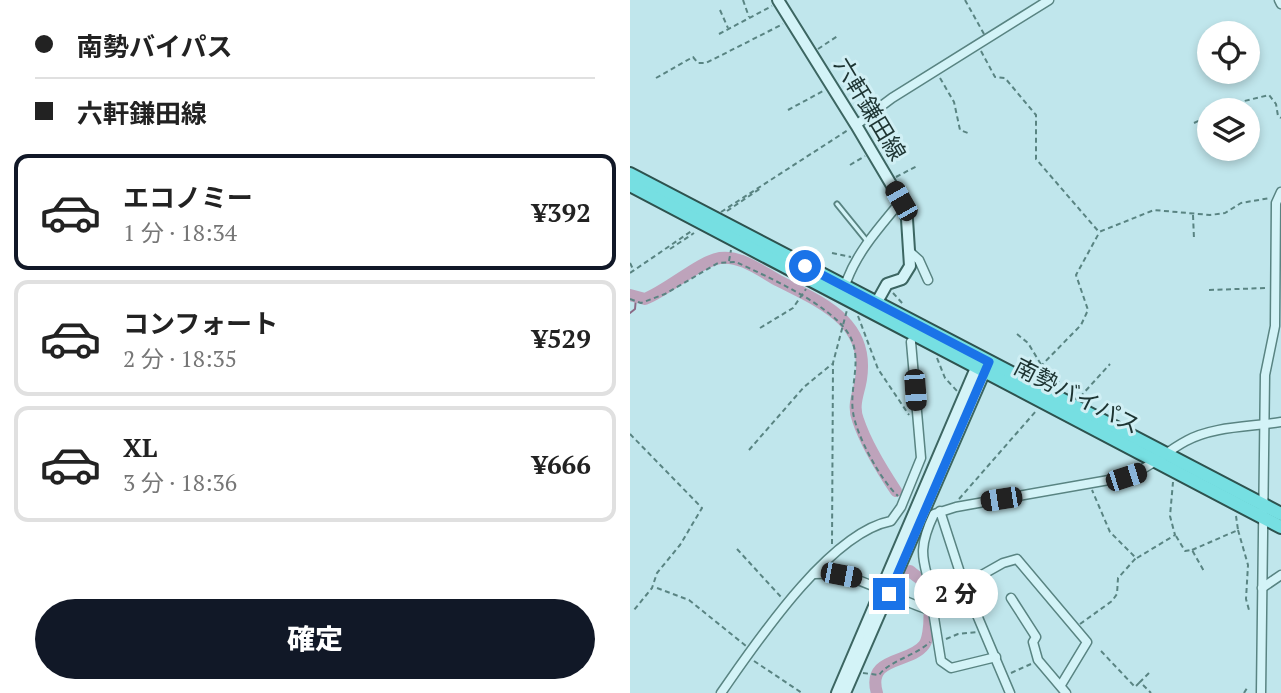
<!DOCTYPE html>
<html lang="ja">
<meta charset="utf-8">
<style>
body{margin:0;font-family:"PT Serif","Noto Sans JP",serif;background:#f2f2f2;color:#222;height:100vh;display:flex;flex-direction:column;font-size:26px;white-space:nowrap}
*{box-sizing:border-box;margin:0}
p{font-size:23px;color:#767676}
.icon{flex:none;width:38px;height:38px;fill:none;stroke:currentColor;stroke-width:2;stroke-linecap:round;stroke-linejoin:round}
.map{position:relative;flex:1;overflow:hidden}
.sheet{display:flex;flex-direction:column;background:#fff;width:630px}
.sheet>*{flex:none}
.hud{display:grid;align-content:center;height:154px;padding:0 35px;background:#fff}
.buttons{position:absolute;left:567px;top:21px;display:grid;gap:14px}
.buttons a{display:grid;place-items:center;width:63px;height:63px;border-radius:50%;background:#fff;box-shadow:0 4px 10px #0003;font-size:35px}
.end{position:absolute;width:32px;height:32px;margin:-16px;border:9px solid #1a73e8;background:#fff;box-shadow:0 0 0 4px #fff}
.from{border-radius:50%}
.bubble{position:absolute;height:49px;border-radius:24px;background:#fff;box-shadow:0 4px 10px #0003;font-size:23px;font-weight:800;line-height:49px;text-align:center}
.car{position:absolute;width:21px;height:42px;margin:-21px -10px;border-radius:9px;box-shadow:0 0 5px 2px #0007;background:linear-gradient(#222 24%,#8ab4d8 0 40%,#222 0 76%,#8ab4d8 0 86%,#222 0)}
.hud b{display:flex;align-items:center;gap:24px;height:66px;font-size:26px}
.hud b+b{border-top:2px solid #e0e0e0}
.hud i{width:18px;height:18px;background:#222}
ul{padding:0;list-style:none}
li{display:flex;align-items:center;gap:21px;height:116px;margin:0 14px 10px;padding:0 21px;border:4px solid #e0e0e0;border-radius:14px}
li div{flex:1}
li b{display:block;font-size:26px}
li em{font-style:normal;font-weight:800}
li.active{border-color:#111827}
li>.icon{width:63px;height:63px;stroke-width:1.5}
.cta{display:flex;gap:14px;margin-top:auto;padding:14px 35px}
.cta a{flex:1;height:80px;border-radius:42px;background:#111827;color:#fff;font-size:28px;font-weight:800;line-height:80px;text-align:center}
main{display:flex;flex:1;min-height:0}
.map>svg:first-child{display:block}
</style>
<main>
<section class="sheet">
<div class="hud">
<b><i class="from"></i>南勢バイパス</b>
<b><i></i>六軒鎌田線</b>
</div>
<ul>
<li class="active"><svg class="icon" aria-label="car" viewBox="0 0 24 24"><path d="M5 17H2v-5l4-1 3-4h7l3 4 3 1v5h-3M9 17h6M6 11h13"/><circle cx="7" cy="17" r="2"/><circle cx="17" cy="17" r="2"/></svg><div><b>エコノミー</b><p>1 分 · 18:34</p></div><em>¥392</em></li>
<li><svg class="icon" aria-label="car" viewBox="0 0 24 24"><path d="M5 17H2v-5l4-1 3-4h7l3 4 3 1v5h-3M9 17h6M6 11h13"/><circle cx="7" cy="17" r="2"/><circle cx="17" cy="17" r="2"/></svg><div><b>コンフォート</b><p>2 分 · 18:35</p></div><em>¥529</em></li>
<li><svg class="icon" aria-label="car" viewBox="0 0 24 24"><path d="M5 17H2v-5l4-1 3-4h7l3 4 3 1v5h-3M9 17h6M6 11h13"/><circle cx="7" cy="17" r="2"/><circle cx="17" cy="17" r="2"/></svg><div><b>XL</b><p>3 分 · 18:36</p></div><em>¥666</em></li>
</ul>
<div class="cta"><a>確定</a></div>
</section>
<div class="map">
<svg width="651" height="693" viewBox="0 0 651 693">
<rect width="100%" height="100%" fill="#c0e6ec"/>
<g fill="none" stroke-linecap="round" stroke-linejoin="round">
<!-- stream -->
<polyline stroke="#8b6b86" stroke-width="2" points="0,313 5,309 6,298"/>
<!-- river -->
<g stroke="#bea3bb" stroke-width="12">
<path d="M0,295L15,299C38,290 70,261 90,258C111,255 132,272 149,281C190,302 240,321 231,379C229,393 222,405 228,420C236,444 252,470 266,491"/>
<path d="M247,693C236,656 280,664 294,645C302,635 301,591 293,582C290,578 284,575 280,571"/>
</g>
<!-- service casing -->
<g stroke="#598482" stroke-width="7">
<polyline id="service" points="207,204 237,241"/>
</g>
<!-- minor casing -->
<g stroke="#598482" stroke-width="11">
<g id="minor">
<polyline points="649,0 651,4"/>
<polyline points="226,125 262,98 419,0"/>
<polyline points="279,251 289,260 298,280"/>
<path d="M217,280C229,249 250,227 271,201"/>
<polyline points="310,511 333,582 380,693"/>
<path d="M184,574C230,570 261,600 303,611L311,661L321,668L366,657"/>
<polyline points="334,585 373,563 387,559 457,642 431,685"/>
<polyline points="632,588 651,575"/>
<polyline points="381,598 406,637 403,642 408,660 436,693"/>
<path d="M303,611C301,565 281,562 304,514L326,507L496,477C519,469 535,452 556,441C583,426 621,427 651,422"/>
<path d="M91,693C126,643 199,533 261,521L271,507L291,458L281,342"/>
<polyline points="631,693 635,375 645,326 646,203 651,192"/>
</g>
</g>
<!-- secondary casing -->
<g stroke="#3c6662" stroke-width="14">
<g id="secondary">
<polyline points="148,0 226,125 271,201 277,219 280,266 272,279 257,284 243,309"/>
<polyline points="207,693 349,361"/>
<polyline points="215,693 358,364"/>
</g>
</g>
<!-- trunk casing -->
<g stroke="#2d524e" stroke-width="16">
<g id="trunk">
<polyline points="0,174 651,514"/>
<polyline points="0,185 651,527"/>
</g>
</g>
<!-- path -->
<g stroke="#598482" stroke-width="2" stroke-dasharray="5 3.5" stroke-linecap="butt">
<polyline points="113,0 119,17"/>
<polyline points="335,0 354,34"/>
<polyline points="90,10 98,28"/>
<polyline points="89,34 142,6"/>
<polyline points="188,49 209,35"/>
<polyline points="351,51 365,77 375,78 406,115 406,159 469,232 524,210 580,215 595,213 611,203 640,198"/>
<polyline points="26,78 63,57 68,63 76,63 153,24"/>
<polyline points="310,78 324,102 330,130 338,133"/>
<polyline points="158,110 193,91"/>
<polyline points="591,110 610,102 639,95 646,104 648,116 651,118"/>
<polyline points="564,123 579,116"/>
<polyline points="220,165 235,156"/>
<polyline points="266,177 287,166"/>
<polyline points="97,211 131,188"/>
<polyline points="91,212 218,130"/>
<polyline points="563,215 564,239"/>
<polyline points="40,249 64,233"/>
<polyline points="202,253 221,257"/>
<polyline points="99,261 101,250"/>
<polyline points="0,263 4,271"/>
<polyline points="0,273 63,230"/>
<polyline points="579,290 637,288"/>
<polyline points="263,293 273,304"/>
<path d="M0,299L11,303L35,294L88,263L106,262C138,277 199,304 218,333C234,357 219,386 223,412C226,435 251,481 268,496"/>
<polyline points="228,316 248,369 279,415"/>
<polyline points="130,328 163,308 176,289"/>
<polyline points="387,334 398,343 412,366 437,390"/>
<polyline points="307,358 315,378 327,391"/>
<polyline points="404,373 451,325 458,310 446,275 469,233"/>
<polyline points="450,397 480,364"/>
<polyline points="0,434 72,508 50,545 27,573 22,588 4,610"/>
<polyline points="119,450 174,387 202,364"/>
<polyline points="329,499 406,411"/>
<polyline points="608,530 618,565 616,599 619,610"/>
<polyline points="546,536 555,551 562,550 575,573"/>
<polyline points="202,544 203,363 217,310"/>
<polyline points="107,549 151,597"/>
<polyline points="562,550 608,530 606,516"/>
<polyline points="507,558 545,535 540,516 543,482"/>
<polyline points="27,588 59,600 116,646"/>
<polyline points="450,624 482,601 487,594 488,578 506,558 480,532 462,490"/>
<polyline points="316,639 328,634 347,632"/>
<polyline points="471,651 505,687 510,682"/>
<polyline points="124,661 172,693"/>
<path d="M233,673L249,675C259,661 285,656 300,642"/>
<polyline points="381,673 401,664"/>
<polyline points="519,673 510,682 521,693"/>
<polyline points="614,693 617,688"/>
</g>
<!-- service -->
<use href="#service" stroke="#d3f3f7" stroke-width="3.5"/>
<!-- minor -->
<use href="#minor" stroke="#d3f3f7" stroke-width="8"/>
<!-- secondary -->
<use href="#secondary" stroke="#d3f3f7" stroke-width="10"/>
<!-- trunk -->
<use href="#trunk" stroke="#76dfe2" stroke-width="12"/>
</g>
<g fill="none" stroke-linecap="round" stroke-linejoin="round">
<!-- route -->
<polyline stroke="#1a73e8" stroke-width="9" points="175,266 359,362 259,594"/>
</g>
<g text-anchor="middle" stroke-width="6" stroke-linejoin="round" paint-order="stroke">
<!-- street labels -->
<g font-size="23" fill="#1d3432" stroke="#d0eff4">
<text transform="translate(240 109) rotate(59)" y="8">六軒鎌田線</text>
<text transform="translate(447 396) rotate(27)" y="8">南勢バイパス</text>
</g>
</g>
</svg>
<div class="buttons">
<a><svg class="icon" aria-label="locate" viewBox="0 0 24 24"><circle cx="12" cy="12" r="6"/><path d="M12 2v4M12 18v4M2 12h4M18 12h4"/></svg></a>
<a><svg class="icon" aria-label="layers" viewBox="0 0 24 24"><path d="M12 4l9 5-9 5-9-5zM3 14l9 5 9-5"/></svg></a>
</div>
<i class="end from" style="left:175px;top:266px"></i>
<i class="end" style="left:259px;top:594px"></i>
<div class="bubble" style="left:284px;top:569px;width:84px">2 分</div>
<i class="car" style="left:271px;top:201px;rotate:330deg"></i>
<i class="car" style="left:285px;top:390px;rotate:176deg"></i>
<i class="car" style="left:496px;top:477px;rotate:72deg"></i>
<i class="car" style="left:371px;top:499px;rotate:261deg"></i>
<i class="car" style="left:211px;top:575px;rotate:101deg"></i>
</div>
</main>
